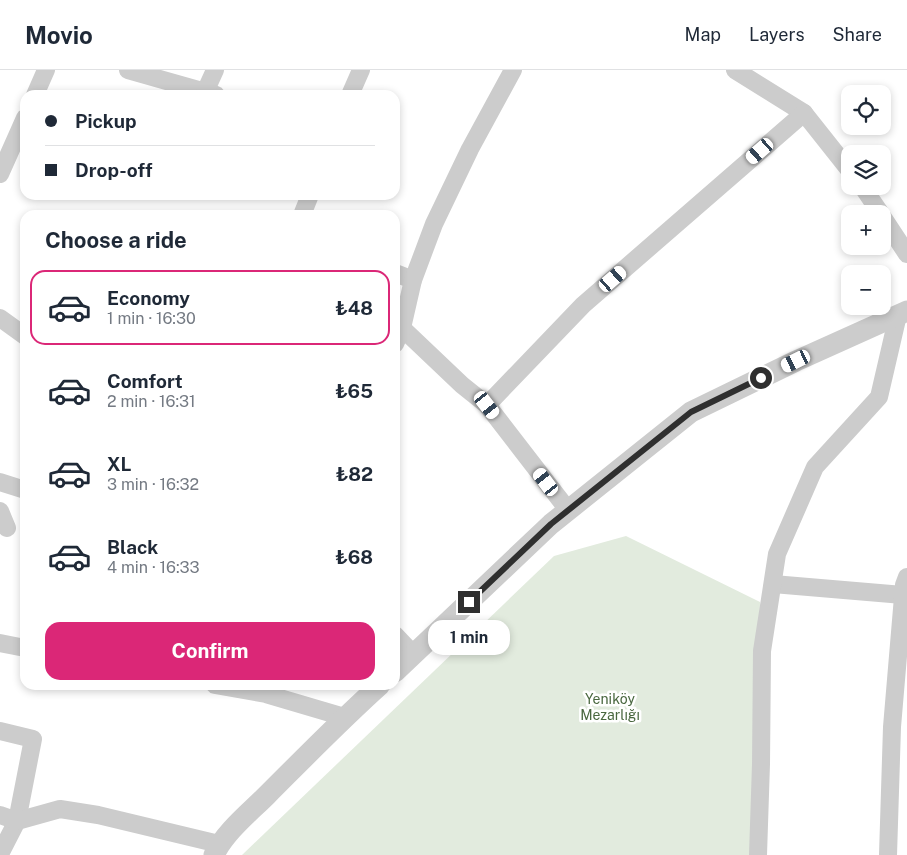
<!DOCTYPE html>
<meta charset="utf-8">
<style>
body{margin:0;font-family:"Public Sans",sans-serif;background:#f2f2f3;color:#1f2937;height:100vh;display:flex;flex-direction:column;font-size:19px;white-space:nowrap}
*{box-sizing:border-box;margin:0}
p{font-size:16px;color:#747a83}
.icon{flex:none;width:28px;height:28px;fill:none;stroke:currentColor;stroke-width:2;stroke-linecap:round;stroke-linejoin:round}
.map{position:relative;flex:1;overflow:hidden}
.side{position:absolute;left:20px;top:140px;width:380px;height:480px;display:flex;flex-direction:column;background:#fff;border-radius:15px;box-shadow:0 2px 8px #0003}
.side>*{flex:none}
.guide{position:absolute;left:20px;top:20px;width:380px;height:110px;border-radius:15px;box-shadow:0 2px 8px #0003;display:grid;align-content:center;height:110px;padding:0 25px;background:#fff}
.tools{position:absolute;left:841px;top:15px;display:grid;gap:10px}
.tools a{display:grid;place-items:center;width:50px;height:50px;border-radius:10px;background:#fff;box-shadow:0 2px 8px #0003;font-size:25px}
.end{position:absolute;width:22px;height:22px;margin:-11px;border:6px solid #2f2f2f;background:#fff;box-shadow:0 0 0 2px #fff}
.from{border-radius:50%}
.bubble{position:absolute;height:35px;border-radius:15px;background:#fff;box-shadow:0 2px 8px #0003;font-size:16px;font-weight:700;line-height:35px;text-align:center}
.car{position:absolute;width:15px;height:30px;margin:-15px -8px;border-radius:6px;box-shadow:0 0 4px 1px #0007;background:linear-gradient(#fff 24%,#345 0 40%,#fff 0 76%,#345 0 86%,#fff 0)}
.guide b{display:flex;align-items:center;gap:18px;height:48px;font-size:19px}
.guide b+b{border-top:1px solid #e0e1e3}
.guide i{width:12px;height:12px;background:#1f2937}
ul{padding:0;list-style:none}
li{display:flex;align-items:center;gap:15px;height:75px;margin:0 10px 8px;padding:0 15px;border:2px solid transparent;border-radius:15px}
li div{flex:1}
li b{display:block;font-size:19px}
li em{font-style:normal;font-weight:700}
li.selected{border-color:#db2777}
li>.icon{width:45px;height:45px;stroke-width:1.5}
h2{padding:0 25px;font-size:22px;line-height:60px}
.button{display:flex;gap:10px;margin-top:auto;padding:10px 25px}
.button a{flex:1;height:58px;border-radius:15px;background:#db2777;color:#fff;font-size:20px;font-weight:700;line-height:58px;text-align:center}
header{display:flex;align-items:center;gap:30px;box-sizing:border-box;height:70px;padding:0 25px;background:#fff;border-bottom:1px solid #e0e1e3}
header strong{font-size:24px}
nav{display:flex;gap:28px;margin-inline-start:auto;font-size:18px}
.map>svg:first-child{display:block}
</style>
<header>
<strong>Movio</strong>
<nav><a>Map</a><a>Layers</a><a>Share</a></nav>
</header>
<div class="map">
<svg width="907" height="785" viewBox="0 0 907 785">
<rect width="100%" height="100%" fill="#fff"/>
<!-- green -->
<polygon fill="#e2ebde" points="626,466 760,532 755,785 242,785 554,486"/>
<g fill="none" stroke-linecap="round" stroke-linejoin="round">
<!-- minor -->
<g stroke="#ccc" stroke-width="18">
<polyline points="128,0 216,25"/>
<polyline points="735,0 804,43 850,101"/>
<polyline points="205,22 215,0"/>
<polyline points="35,25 46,0"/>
<polyline points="350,25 361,0"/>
<polyline points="0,104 25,48"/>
<polyline points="862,116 881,144"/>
<polyline points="302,145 310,125"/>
<polyline points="882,146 907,184"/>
<polyline points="395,203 413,210"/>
<polyline points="0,248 25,266"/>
<polyline points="402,258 462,315 487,335 568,440"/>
<polyline points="395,274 402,258 413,210 434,154 470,79 513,0"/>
<polyline points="487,335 583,235 804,43"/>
<polyline points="0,412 25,420"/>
<polyline points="0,441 7,458"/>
<polyline points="773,514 903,525"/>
<polyline points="395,565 414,585"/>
<polyline points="0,573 25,578"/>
<polyline points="215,615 266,624 344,647"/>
<polyline points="0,661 33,669 17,751 0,784"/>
<polyline points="0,745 17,751 60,739 98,745 219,774"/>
<polyline points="758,785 761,694 762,581 777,484 815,397 879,327 898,245"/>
<polyline points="888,785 892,657 904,515 907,507"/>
</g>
<!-- tertiary -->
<g stroke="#ccc" stroke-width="21">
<polyline points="395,602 551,454 691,342 796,291 907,241"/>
<path d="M214,785C225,762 249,743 267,725C304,688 341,650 380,615"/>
</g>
</g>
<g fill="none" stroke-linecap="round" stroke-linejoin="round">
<!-- route -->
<polyline stroke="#2f2f2f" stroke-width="6" points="469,532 551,454 691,342 761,308"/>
</g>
<g text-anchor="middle" stroke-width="5" stroke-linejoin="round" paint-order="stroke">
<!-- park labels -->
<g font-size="14" fill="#49673f" stroke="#fff">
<text x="610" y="634">Yeniköy<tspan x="610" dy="16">Mezarlığı</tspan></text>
</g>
</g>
</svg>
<div class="tools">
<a><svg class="icon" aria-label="locate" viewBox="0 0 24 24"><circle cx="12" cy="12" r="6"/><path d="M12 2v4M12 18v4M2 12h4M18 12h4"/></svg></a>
<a><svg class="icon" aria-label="layers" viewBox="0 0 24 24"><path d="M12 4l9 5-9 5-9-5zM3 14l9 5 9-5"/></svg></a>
<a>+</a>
<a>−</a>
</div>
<i class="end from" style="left:761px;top:308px"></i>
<i class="end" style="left:469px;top:532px"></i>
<div class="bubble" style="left:428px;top:550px;width:82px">1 min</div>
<i class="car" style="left:760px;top:81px;rotate:229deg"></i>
<i class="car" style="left:613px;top:209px;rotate:49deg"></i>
<i class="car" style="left:796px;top:291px;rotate:244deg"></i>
<i class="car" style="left:487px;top:335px;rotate:142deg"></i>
<i class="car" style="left:546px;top:412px;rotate:323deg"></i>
<div class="guide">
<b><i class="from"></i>Pickup</b>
<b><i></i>Drop-off</b>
</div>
<section class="side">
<h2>Choose a ride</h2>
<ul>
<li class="selected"><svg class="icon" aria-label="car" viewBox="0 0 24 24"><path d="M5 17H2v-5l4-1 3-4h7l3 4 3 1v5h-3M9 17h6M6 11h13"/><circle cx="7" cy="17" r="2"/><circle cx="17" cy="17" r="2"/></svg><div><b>Economy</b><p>1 min · 16:30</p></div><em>₺48</em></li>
<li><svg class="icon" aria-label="car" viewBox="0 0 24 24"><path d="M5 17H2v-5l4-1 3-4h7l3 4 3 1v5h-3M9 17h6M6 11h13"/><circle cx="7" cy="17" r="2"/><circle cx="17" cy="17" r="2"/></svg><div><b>Comfort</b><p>2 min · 16:31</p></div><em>₺65</em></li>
<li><svg class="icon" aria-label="car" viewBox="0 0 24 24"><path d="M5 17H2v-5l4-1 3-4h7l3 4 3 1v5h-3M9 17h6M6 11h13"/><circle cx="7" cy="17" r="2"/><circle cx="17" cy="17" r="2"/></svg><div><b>XL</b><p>3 min · 16:32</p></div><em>₺82</em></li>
<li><svg class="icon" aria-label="car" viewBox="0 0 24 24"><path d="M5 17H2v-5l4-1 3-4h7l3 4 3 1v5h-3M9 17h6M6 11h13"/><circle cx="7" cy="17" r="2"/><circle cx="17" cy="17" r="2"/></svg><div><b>Black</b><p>4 min · 16:33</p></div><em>₺68</em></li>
</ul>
<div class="button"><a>Confirm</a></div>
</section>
</div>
